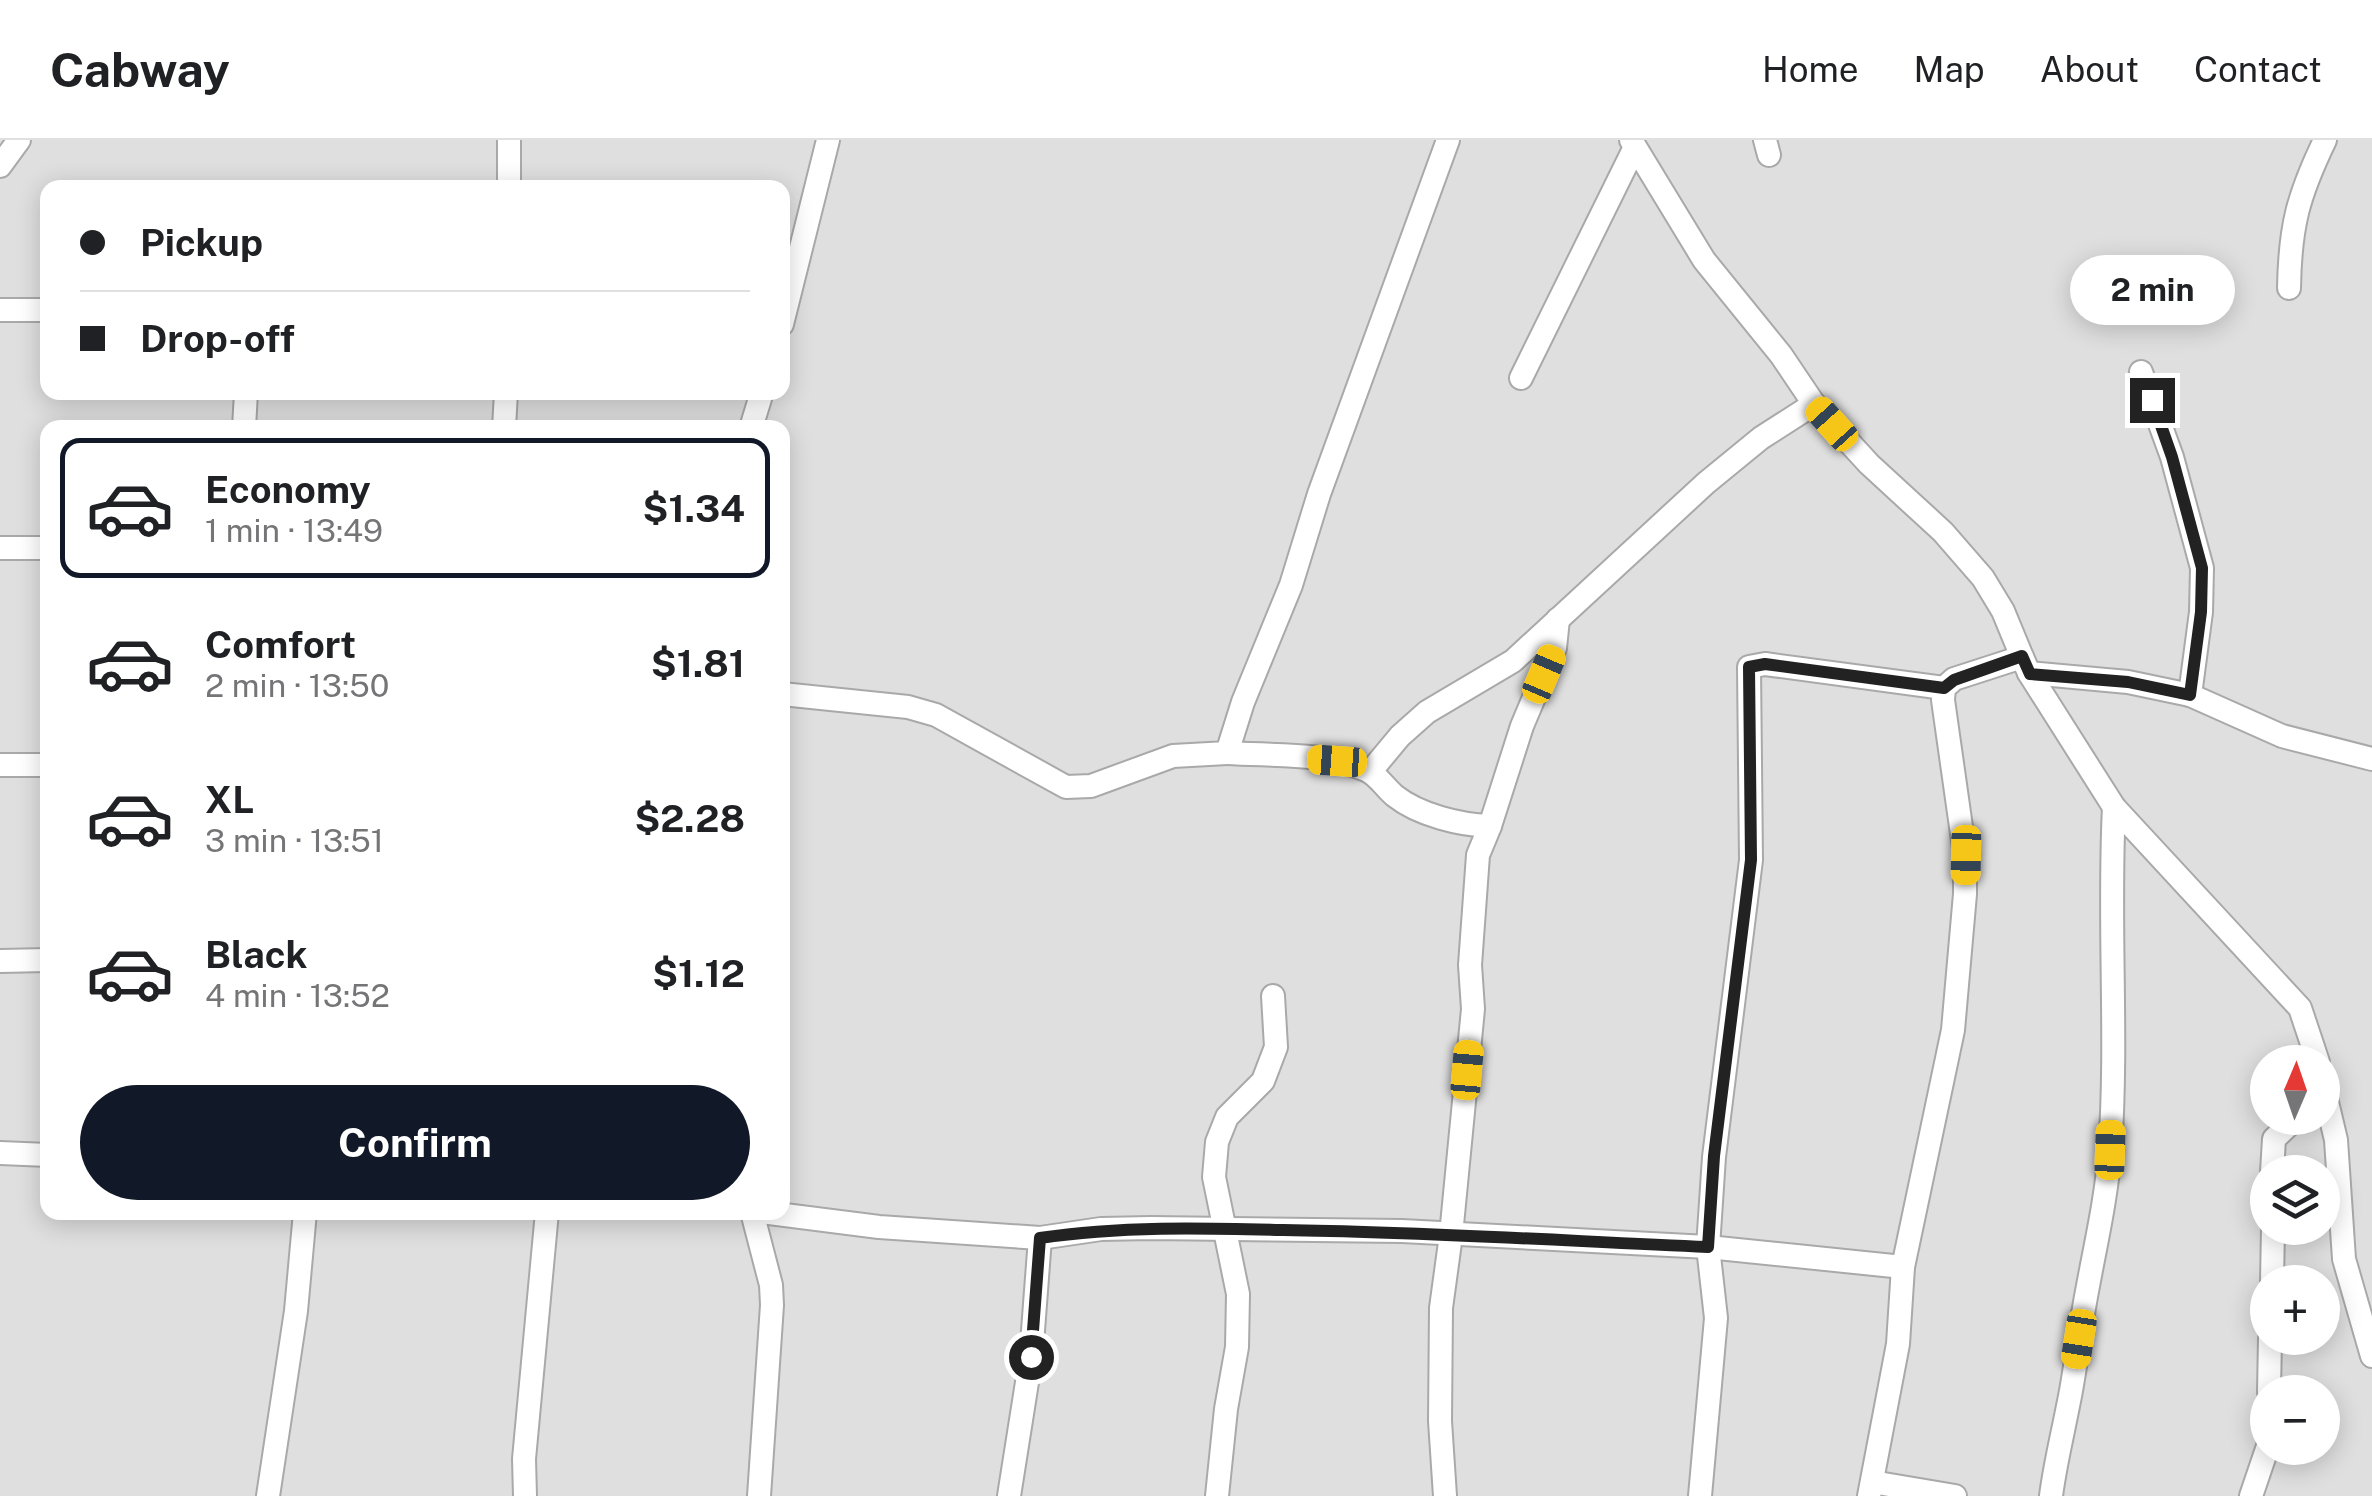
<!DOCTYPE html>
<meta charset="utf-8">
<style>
body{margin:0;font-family:"Public Sans",sans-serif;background:#f2f2f2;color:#202124;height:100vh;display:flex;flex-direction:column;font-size:38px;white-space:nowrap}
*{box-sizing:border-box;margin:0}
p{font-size:32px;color:#757577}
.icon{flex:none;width:55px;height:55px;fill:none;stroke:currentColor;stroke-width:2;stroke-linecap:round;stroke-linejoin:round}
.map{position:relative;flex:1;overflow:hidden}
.drawer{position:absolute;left:40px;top:280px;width:750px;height:800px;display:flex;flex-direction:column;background:#fff;border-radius:20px;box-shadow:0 5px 25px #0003}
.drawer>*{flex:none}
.hud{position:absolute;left:40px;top:40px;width:750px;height:220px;border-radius:20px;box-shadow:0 5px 25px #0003;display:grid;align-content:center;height:220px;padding:0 40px;background:#fff}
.needle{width:65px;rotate:2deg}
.controls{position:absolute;left:2250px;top:905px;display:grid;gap:20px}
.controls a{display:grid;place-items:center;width:90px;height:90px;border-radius:50%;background:#fff;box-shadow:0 5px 25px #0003;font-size:50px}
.end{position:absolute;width:45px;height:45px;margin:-22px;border:12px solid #222;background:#fff;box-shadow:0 0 0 5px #fff}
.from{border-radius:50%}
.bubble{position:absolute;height:70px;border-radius:35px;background:#fff;box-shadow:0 5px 25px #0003;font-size:32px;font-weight:700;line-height:70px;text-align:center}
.car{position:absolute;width:30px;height:60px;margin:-30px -15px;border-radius:12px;box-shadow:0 0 8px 2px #0007;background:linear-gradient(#f5c518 24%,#345 0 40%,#f5c518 0 76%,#345 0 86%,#f5c518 0)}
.hud b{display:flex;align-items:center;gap:35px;height:95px;font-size:38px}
.hud b+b{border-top:2px solid #e0e0e0}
.hud i{width:25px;height:25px;background:#202124}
ul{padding:18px 0 0;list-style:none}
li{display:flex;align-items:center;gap:30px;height:140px;margin:0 20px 15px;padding:0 20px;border:5px solid transparent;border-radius:20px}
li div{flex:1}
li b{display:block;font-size:38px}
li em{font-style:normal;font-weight:700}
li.selected{border-color:#111827}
li>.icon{width:90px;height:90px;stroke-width:1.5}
.primary-button{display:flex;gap:20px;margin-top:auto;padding:20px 40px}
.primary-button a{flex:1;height:115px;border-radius:60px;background:#111827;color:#fff;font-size:40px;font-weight:700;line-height:115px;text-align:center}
header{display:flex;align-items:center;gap:60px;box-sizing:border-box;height:140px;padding:0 50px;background:#fff;border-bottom:2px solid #e0e0e0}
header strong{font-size:48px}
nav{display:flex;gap:55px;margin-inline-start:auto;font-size:35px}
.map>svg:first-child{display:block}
</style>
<header>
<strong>Cabway</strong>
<nav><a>Home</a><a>Map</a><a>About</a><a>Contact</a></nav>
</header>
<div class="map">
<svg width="2372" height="1356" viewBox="0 0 2372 1356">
<rect width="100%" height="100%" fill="#f2efe9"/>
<!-- residential -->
<path fill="#e0dfdf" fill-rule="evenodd" d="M0,0H2372V1356H0ZM48,48H782V252H48ZM48,288H782V1072H48ZM2268,922H2322V978H2268ZM2268,1032H2322V1088H2268ZM2268,1142H2322V1198H2268ZM2268,1252H2322V1308H2268Z"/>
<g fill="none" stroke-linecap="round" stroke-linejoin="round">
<!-- minor casing -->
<g stroke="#a9a9a9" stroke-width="26">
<g id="minor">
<polyline points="509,0 509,48"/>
<polyline points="1765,0 1769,15"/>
<polyline points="0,26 19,0"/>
<path d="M2289,148C2290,86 2298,56 2325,0"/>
<polyline points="0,170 48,170"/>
<polyline points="782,184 828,0"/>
<polyline points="2141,232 2172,317 2202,428 2201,472 2190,555"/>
<polyline points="1521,238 1634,9"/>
<polyline points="244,288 246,252"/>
<polyline points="504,288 506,252"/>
<polyline points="751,288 762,252"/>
<polyline points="0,408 48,408"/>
<polyline points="2022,517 2029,533 2114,667 2300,868 2318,922"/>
<polyline points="2029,533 2128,542 2190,555 2282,596 2372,619"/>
<polyline points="782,554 908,567 936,575 1066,647 1091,646 1173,616 1227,613 1243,562 1291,445 1319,354 1448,0"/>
<path d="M1227,613C1272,616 1324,612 1366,630C1378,635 1385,648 1395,656C1419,675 1460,685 1490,686"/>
<polyline points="0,625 48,625"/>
<polyline points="1370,632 1400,596 1427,572 1513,521 1706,343 1761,298 1814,264"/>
<polyline points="0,821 48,820"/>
<polyline points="2322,941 2336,1000 2344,1119 2372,1216"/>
<polyline points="0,1013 48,1015"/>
<polyline points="2272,1032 2274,999 2296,978"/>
<polyline points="752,1072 771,1145 772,1165 759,1356"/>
<polyline points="761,1072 879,1087 1040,1098 1101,1089 1151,1088 1402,1091 1708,1107 1903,1127 1953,890 1965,754 1965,715 1943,560 1944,548 1954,539 2022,517 2003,471 1983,438 1943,392 1869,324 1814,264 1781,215 1704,120 1631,0"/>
<polyline points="2272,1142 2273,1088"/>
<polyline points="2269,1252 2270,1198"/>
<polyline points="1872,1342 1955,1356"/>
<polyline points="268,1356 296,1171 305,1072"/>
<polyline points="525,1356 524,1319 547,1072"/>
<polyline points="1009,1356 1031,1217 1040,1098"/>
<polyline points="1217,1356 1226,1269 1237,1207 1238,1154 1214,1037 1217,1002 1227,977 1263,941 1276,907 1273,856"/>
<polyline points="1445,1356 1440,1281 1441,1168 1451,1095 1473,869 1470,825 1478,715 1490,686 1522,586 1555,508 1558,479"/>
<polyline points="1700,1356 1716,1178 1708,1107 1714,1017 1751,720 1749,527 1765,524 1944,548"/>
<polyline points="1869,1356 1898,1204 1903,1127"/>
<path d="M2051,1356C2055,1325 2062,1297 2068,1266C2075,1234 2078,1201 2084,1168C2093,1115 2106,1064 2110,1010C2118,896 2108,782 2114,667"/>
<polyline points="2251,1356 2268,1306"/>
</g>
</g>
<!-- minor -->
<use href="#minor" stroke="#fff" stroke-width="22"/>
</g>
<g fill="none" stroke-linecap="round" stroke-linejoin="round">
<!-- route -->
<path stroke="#222" stroke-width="12" d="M1031,1217L1040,1098C1121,1086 1201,1088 1283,1090C1425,1092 1567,1101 1708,1107L1714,1016L1751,720L1749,527L1765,524L1944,548L1954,540L2022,516L2030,534L2128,542L2190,555L2201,472L2202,428L2172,317L2152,260"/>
</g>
</svg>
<div class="controls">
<a><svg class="needle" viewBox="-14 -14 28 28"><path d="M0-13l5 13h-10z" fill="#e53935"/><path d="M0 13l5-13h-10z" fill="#757577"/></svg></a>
<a><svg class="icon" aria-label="layers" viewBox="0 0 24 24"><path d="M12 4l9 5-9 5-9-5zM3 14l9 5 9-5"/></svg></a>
<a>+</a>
<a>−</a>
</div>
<i class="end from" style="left:1031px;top:1217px"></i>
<i class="end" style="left:2152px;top:260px"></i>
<div class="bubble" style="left:2070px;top:115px;width:165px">2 min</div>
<i class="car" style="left:1832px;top:284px;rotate:318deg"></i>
<i class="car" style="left:1544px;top:534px;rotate:23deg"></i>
<i class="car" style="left:1337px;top:621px;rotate:274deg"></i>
<i class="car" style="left:1966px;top:715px;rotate:181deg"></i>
<i class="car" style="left:1467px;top:930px;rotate:5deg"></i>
<i class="car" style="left:2110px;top:1010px;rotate:2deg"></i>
<i class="car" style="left:2079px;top:1199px;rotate:189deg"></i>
<div class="hud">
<b><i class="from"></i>Pickup</b>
<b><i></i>Drop-off</b>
</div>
<section class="drawer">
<ul>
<li class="selected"><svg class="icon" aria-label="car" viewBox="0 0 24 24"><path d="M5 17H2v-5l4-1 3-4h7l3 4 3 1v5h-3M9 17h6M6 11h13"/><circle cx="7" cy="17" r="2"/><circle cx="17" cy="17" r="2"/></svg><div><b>Economy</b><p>1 min · 13:49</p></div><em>$1.34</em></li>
<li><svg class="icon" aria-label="car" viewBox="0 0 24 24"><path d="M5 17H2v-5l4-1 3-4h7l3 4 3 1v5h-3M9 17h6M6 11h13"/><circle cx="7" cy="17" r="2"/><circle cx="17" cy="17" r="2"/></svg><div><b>Comfort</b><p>2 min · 13:50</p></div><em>$1.81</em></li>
<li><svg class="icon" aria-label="car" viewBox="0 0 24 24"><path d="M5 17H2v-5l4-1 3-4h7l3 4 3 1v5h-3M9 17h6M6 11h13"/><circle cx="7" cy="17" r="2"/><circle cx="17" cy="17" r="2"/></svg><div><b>XL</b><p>3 min · 13:51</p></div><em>$2.28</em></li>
<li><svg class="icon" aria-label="car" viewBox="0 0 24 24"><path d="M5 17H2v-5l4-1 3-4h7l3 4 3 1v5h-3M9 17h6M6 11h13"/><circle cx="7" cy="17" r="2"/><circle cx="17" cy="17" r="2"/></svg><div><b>Black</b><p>4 min · 13:52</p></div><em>$1.12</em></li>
</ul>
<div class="primary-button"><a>Confirm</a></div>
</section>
</div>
